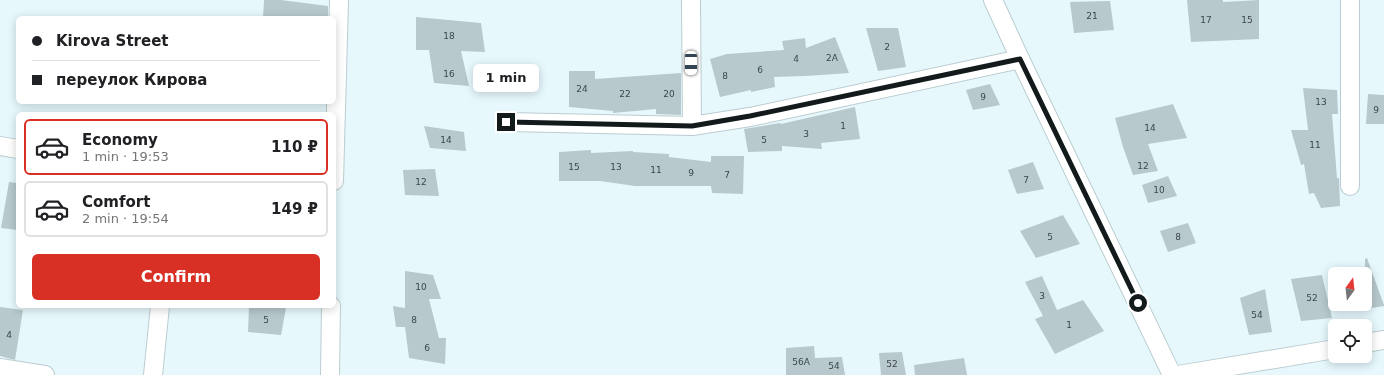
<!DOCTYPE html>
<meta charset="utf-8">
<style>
body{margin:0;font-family:"DejaVu Sans",sans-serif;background:#f6f6f6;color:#202124;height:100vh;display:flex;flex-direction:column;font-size:15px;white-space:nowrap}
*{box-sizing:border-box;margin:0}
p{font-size:13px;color:#757577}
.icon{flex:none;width:22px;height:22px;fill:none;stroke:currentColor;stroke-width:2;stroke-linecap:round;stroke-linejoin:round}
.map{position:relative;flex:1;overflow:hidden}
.panel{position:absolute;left:16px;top:112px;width:320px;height:196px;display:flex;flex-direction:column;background:#fff;border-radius:6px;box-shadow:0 2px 10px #0003}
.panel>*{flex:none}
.banner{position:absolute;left:16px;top:16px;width:320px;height:88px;border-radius:6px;box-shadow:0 2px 10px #0003;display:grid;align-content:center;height:88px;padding:0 16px;background:#fff}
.needle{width:26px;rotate:15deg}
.tools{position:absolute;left:1328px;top:267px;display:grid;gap:8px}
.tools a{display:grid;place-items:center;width:44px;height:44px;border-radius:6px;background:#fff;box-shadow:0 2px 10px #0003;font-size:20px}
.end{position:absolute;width:18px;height:18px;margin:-9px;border:5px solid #131a1b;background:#fff;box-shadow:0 0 0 2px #fff}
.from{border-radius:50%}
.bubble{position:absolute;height:28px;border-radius:6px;background:#fff;box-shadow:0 2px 10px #0003;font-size:13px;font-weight:600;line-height:28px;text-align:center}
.car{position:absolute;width:12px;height:24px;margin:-12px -6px;border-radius:5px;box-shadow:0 0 3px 1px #0007;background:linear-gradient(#fff 24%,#345 0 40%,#fff 0 76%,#345 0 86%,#fff 0)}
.banner b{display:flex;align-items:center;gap:14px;height:38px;font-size:15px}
.banner b+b{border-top:1px solid #e0e0e0}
.banner i{width:10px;height:10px;background:#202124}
ul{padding:7px 0 0;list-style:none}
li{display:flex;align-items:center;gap:12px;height:56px;margin:0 8px 6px;padding:0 8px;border:2px solid #e0e0e0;border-radius:6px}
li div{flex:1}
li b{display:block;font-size:15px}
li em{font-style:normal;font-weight:600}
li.selected{border-color:#d93025}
li>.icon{width:36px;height:36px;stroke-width:1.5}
.action{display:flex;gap:8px;margin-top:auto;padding:8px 16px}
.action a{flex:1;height:46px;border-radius:6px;background:#d93025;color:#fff;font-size:16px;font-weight:600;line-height:46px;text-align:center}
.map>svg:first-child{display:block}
</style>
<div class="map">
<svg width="1384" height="375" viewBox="0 0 1384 375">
<rect width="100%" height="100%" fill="#e6f8fc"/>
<!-- building -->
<g fill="#b7c9cd">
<polygon points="264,0 281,0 328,6 328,18 263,18"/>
<polygon points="1187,0 1223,0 1223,2 1259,0 1259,39 1191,42"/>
<polygon points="1110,1 1114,30 1074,33 1070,2"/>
<polygon points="416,17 481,23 485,52 461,51 469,86 434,83 429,50 416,50"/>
<polygon points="866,28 898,28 906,67 878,71"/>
<polygon points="835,37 849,73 806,76 774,77 775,87 751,92 751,90 720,97 710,59 727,54 784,50 782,41 805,38 806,48"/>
<polygon points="569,71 595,71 595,79 681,73 681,115 656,114 656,109 613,113 613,111 569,107"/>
<polygon points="990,84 1000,105 973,110 966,90"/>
<polygon points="1303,88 1337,90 1338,114 1332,114 1337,178 1339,178 1340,206 1321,208 1314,193 1309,194 1304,164 1301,165 1291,130 1308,130"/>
<polygon points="1368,94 1384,95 1384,124 1366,124"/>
<polygon points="1173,104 1187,138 1148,144 1158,171 1133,175 1123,147 1115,118"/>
<polygon points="855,107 860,139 821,143 822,149 782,146 782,151 748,152 744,129 780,123 781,124"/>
<polygon points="424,126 464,132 466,151 430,148"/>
<polygon points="591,150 591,153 633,151 633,152 669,154 669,157 711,162 711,156 744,156 743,194 712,193 711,186 635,186 600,181 559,181 559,152"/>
<polygon points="1033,162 1044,189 1017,194 1008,170"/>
<polygon points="435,169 439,196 405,195 403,170"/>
<polygon points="1168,176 1177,196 1148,203 1142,185"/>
<polygon points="9,182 18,183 18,230 1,228"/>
<polygon points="1063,215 1080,244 1036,258 1020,231"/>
<polygon points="1188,223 1196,243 1168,252 1160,231"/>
<polygon points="1367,258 1384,305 1384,306 1365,309 1365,259"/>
<polygon points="405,271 433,275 441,299 429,299 439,338 446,338 445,364 409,358 405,327 396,327 393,306 405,308"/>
<polygon points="1322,275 1332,318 1301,321 1291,279"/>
<polygon points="1042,276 1057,310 1083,300 1104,331 1055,354 1035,319 1043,316 1025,282"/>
<polygon points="1265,289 1272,332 1249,335 1240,298"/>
<polygon points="249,306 286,308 281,335 248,332"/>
<polygon points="0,307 23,310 15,360 0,356"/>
<polygon points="814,346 815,358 842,357 845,375 786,375 786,348"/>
<polygon points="902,352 906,375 881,375 879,353"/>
<polygon points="964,358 967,375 915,375 914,365"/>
</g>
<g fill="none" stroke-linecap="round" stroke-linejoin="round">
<!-- street casing -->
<g stroke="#bbcdd0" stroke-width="20">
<g id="street">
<polyline points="691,0 692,126"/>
<polyline points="993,0 1020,59 1172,375"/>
<polyline points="506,122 692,126 750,117 1020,59"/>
<polyline points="0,146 18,149"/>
<polyline points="334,181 339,0"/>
<polyline points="1350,186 1350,0"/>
<polyline points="1365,343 1384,340"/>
<polyline points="0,368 45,375"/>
<polyline points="153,375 160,306"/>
<polyline points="330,375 331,306"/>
<polyline points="1178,375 1335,349"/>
</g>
</g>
<!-- street -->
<use href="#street" stroke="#fff" stroke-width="18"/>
</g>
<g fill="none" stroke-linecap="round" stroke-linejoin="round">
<!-- route -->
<polyline stroke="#131a1b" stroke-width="5" points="506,122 692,126 750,116 1020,59 1138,303"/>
</g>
<g text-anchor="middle" stroke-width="3.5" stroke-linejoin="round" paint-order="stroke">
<!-- number labels -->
<g font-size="9" fill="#3c4648">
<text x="1092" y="19">21</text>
<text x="1206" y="23">17</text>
<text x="1247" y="23">15</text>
<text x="449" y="39">18</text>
<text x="887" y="50">2</text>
<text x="832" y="61">2А</text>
<text x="796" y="62">4</text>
<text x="760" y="73">6</text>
<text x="449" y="77">16</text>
<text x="725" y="79">8</text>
<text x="582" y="92">24</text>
<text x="625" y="97">22</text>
<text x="669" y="97">20</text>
<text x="983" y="100">9</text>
<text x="1321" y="105">13</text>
<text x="1376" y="113">9</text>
<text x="843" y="129">1</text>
<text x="1150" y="131">14</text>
<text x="806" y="137">3</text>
<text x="446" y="143">14</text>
<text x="764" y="143">5</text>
<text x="1315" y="148">11</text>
<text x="1143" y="169">12</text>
<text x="574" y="170">15</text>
<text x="616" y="170">13</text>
<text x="656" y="173">11</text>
<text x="691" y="176">9</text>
<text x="727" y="178">7</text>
<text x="1026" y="183">7</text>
<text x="421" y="185">12</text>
<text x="1159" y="193">10</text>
<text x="1050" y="240">5</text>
<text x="1178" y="240">8</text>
<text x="421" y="290">10</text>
<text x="1042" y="299">3</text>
<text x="1312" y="301">52</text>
<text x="1257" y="318">54</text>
<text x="266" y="323">5</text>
<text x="414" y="323">8</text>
<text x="1069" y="328">1</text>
<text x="9" y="338">4</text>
<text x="427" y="351">6</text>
<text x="801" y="365">56А</text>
<text x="892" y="367">52</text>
<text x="834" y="369">54</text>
</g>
</g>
</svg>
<div class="tools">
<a><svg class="needle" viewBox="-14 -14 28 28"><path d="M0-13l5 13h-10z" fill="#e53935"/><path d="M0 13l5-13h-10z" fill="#757577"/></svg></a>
<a><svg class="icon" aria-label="locate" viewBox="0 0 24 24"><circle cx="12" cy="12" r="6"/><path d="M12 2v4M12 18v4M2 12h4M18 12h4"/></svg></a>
</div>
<i class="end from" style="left:1138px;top:303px"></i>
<i class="end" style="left:506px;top:122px"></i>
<div class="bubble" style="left:473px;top:64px;width:66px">1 min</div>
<i class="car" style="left:691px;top:63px;rotate:180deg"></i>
<div class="banner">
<b><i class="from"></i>Kirova Street</b>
<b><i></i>переулок Кирова</b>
</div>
<section class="panel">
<ul>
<li class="selected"><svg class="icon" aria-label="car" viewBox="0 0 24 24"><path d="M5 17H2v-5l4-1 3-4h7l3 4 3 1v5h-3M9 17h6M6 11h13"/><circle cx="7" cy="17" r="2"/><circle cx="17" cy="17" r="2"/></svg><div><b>Economy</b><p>1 min · 19:53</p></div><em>110 ₽</em></li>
<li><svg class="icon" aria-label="car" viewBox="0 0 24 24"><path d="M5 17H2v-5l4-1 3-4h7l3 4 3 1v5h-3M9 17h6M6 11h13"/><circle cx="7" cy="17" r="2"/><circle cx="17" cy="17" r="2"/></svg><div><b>Comfort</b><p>2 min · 19:54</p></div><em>149 ₽</em></li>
</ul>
<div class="action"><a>Confirm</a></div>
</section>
</div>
